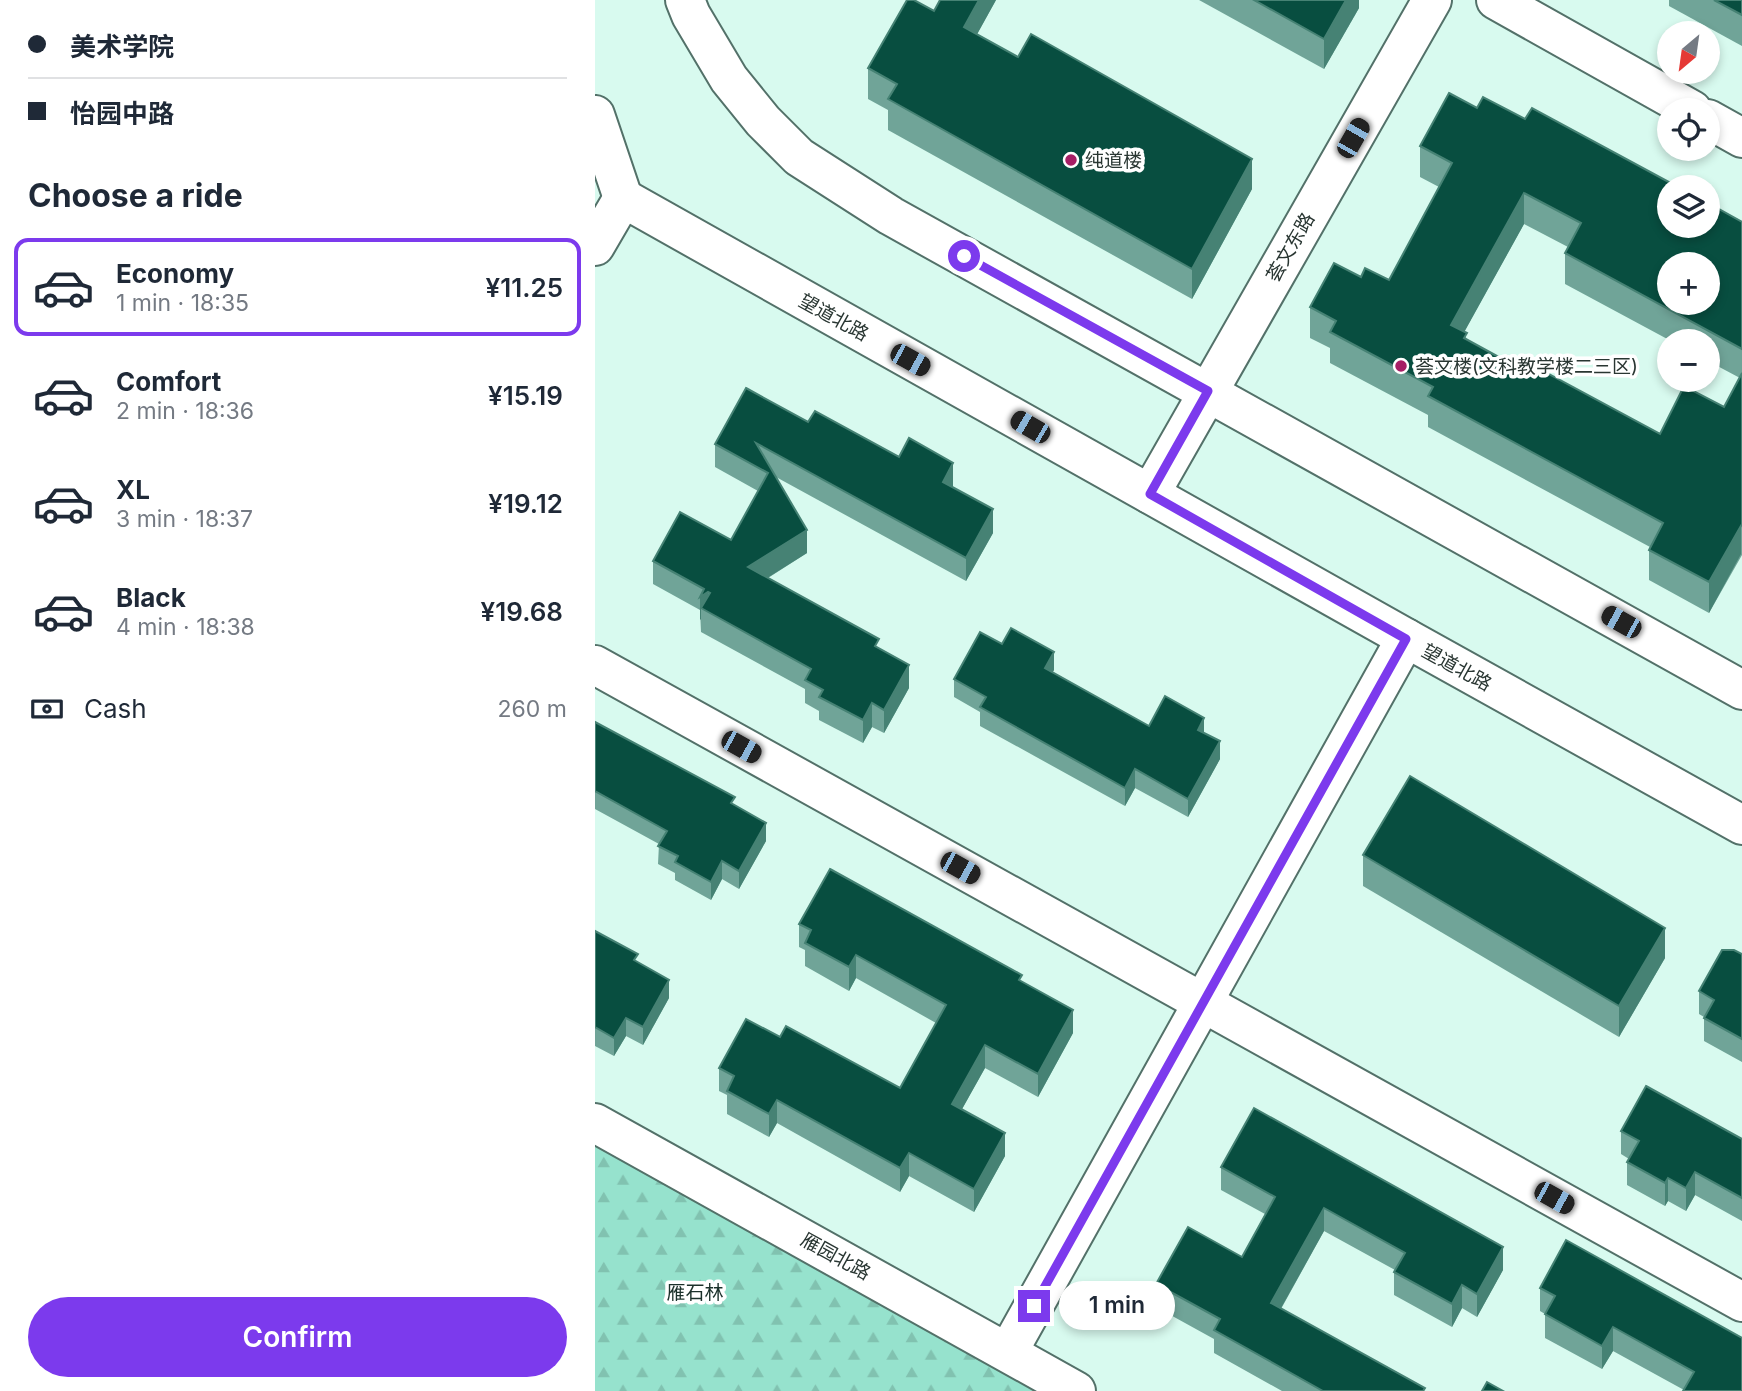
<!DOCTYPE html>
<meta charset="utf-8">
<style>
body{margin:0;font-family:Inter,"Noto Sans SC",sans-serif;background:#f2f2f3;color:#1f2937;height:100vh;display:flex;flex-direction:column;font-size:26px;white-space:nowrap}
*{box-sizing:border-box;margin:0}
p{font-size:23px;color:#747a83}
.icon{flex:none;width:38px;height:38px;fill:none;stroke:currentColor;stroke-width:2;stroke-linecap:round;stroke-linejoin:round}
.map{position:relative;flex:1;overflow:hidden}
.panel{display:flex;flex-direction:column;background:#fff;width:595px}
.panel>*{flex:none}
.top-card{display:grid;align-content:center;height:154px;padding:0 28px;background:#fff}
.needle{width:46px;rotate:209deg}
.controls{position:absolute;left:1062px;top:21px;display:grid;gap:14px}
.controls a{display:grid;place-items:center;width:63px;height:63px;border-radius:50%;background:#fff;box-shadow:0 4px 10px #0003;font-size:35px}
.end{position:absolute;width:32px;height:32px;margin:-16px;border:9px solid #7c3aed;background:#fff;box-shadow:0 0 0 4px #fff}
.from{border-radius:50%}
.bubble{position:absolute;height:49px;border-radius:24px;background:#fff;box-shadow:0 4px 10px #0003;font-size:23px;font-weight:600;line-height:49px;text-align:center}
.car{position:absolute;width:21px;height:42px;margin:-21px -10px;border-radius:9px;box-shadow:0 0 5px 2px #0007;background:linear-gradient(#222 24%,#8ab4d8 0 40%,#222 0 76%,#8ab4d8 0 86%,#222 0)}
.top-card b{display:flex;align-items:center;gap:24px;height:66px;font-size:26px}
.top-card b+b{border-top:2px solid #e0e1e3}
.top-card i{width:18px;height:18px;background:#1f2937}
ul{padding:0;list-style:none}
li{display:flex;align-items:center;gap:21px;height:98px;margin:0 14px 10px;padding:0 14px;border:4px solid transparent;border-radius:14px}
li div{flex:1}
li b{display:block;font-size:26px}
li em{font-style:normal;font-weight:600}
li.active{border-color:#7c3aed}
li>.icon{width:63px;height:63px;stroke-width:1.5}
h2{padding:0 28px;font-size:32px;line-height:84px}
.pay{display:flex;align-items:center;gap:18px;height:77px;padding:0 28px;font-size:26px}
.pay p{margin-inline-start:auto}
.primary-button{display:flex;gap:14px;margin-top:auto;padding:14px 28px}
.primary-button a{flex:1;height:80px;border-radius:42px;background:#7c3aed;color:#fff;font-size:28px;font-weight:600;line-height:80px;text-align:center}
main{display:flex;flex:1;min-height:0}
.map>svg:first-child{display:block}
</style>
<main>
<section class="panel">
<div class="top-card">
<b><i class="from"></i>美术学院</b>
<b><i></i>怡园中路</b>
</div>
<h2>Choose a ride</h2>
<ul>
<li class="active"><svg class="icon" aria-label="car" viewBox="0 0 24 24"><path d="M5 17H2v-5l4-1 3-4h7l3 4 3 1v5h-3M9 17h6M6 11h13"/><circle cx="7" cy="17" r="2"/><circle cx="17" cy="17" r="2"/></svg><div><b>Economy</b><p>1 min · 18:35</p></div><em>¥11.25</em></li>
<li><svg class="icon" aria-label="car" viewBox="0 0 24 24"><path d="M5 17H2v-5l4-1 3-4h7l3 4 3 1v5h-3M9 17h6M6 11h13"/><circle cx="7" cy="17" r="2"/><circle cx="17" cy="17" r="2"/></svg><div><b>Comfort</b><p>2 min · 18:36</p></div><em>¥15.19</em></li>
<li><svg class="icon" aria-label="car" viewBox="0 0 24 24"><path d="M5 17H2v-5l4-1 3-4h7l3 4 3 1v5h-3M9 17h6M6 11h13"/><circle cx="7" cy="17" r="2"/><circle cx="17" cy="17" r="2"/></svg><div><b>XL</b><p>3 min · 18:37</p></div><em>¥19.12</em></li>
<li><svg class="icon" aria-label="car" viewBox="0 0 24 24"><path d="M5 17H2v-5l4-1 3-4h7l3 4 3 1v5h-3M9 17h6M6 11h13"/><circle cx="7" cy="17" r="2"/><circle cx="17" cy="17" r="2"/></svg><div><b>Black</b><p>4 min · 18:38</p></div><em>¥19.68</em></li>
</ul>
<div class="pay"><svg class="icon" aria-label="cash" viewBox="0 0 24 24"><path d="M3 7h18v10H3z"/><circle cx="12" cy="12" r="2"/></svg>Cash<p>260 m</p></div>
<div class="primary-button"><a>Confirm</a></div>
</section>
<div class="map">
<svg width="1147" height="1391" viewBox="0 0 1147 1391">
<defs>
<pattern id="forest-firs" width="22" height="20" patternUnits="userSpaceOnUse" patternTransform="scale(1.75)"><rect width="22" height="20" fill="#96e2cd"/><path d="M5 1l3.5 6h-7zM16 11l3.5 6h-7z" fill="#81c2b0"/></pattern>
</defs>
<rect width="100%" height="100%" fill="#d8faef"/>
<!-- forest -->
<polygon fill="url(#forest-firs)" points="0,1123 481,1391 0,1391"/>
<g fill="none" stroke-linecap="round" stroke-linejoin="round">
<!-- minor casing -->
<g stroke="#537169" stroke-width="42">
<g id="minor">
<polyline points="90,0 96,15 134,79 168,121 204,157 296,216 1147,690"/>
<polyline points="901,0 1097,110"/>
<polyline points="0,115 28,198"/>
<polyline points="1113,119 1147,138"/>
<polyline points="28,198 811,638 1147,825"/>
<polyline points="0,246 28,198"/>
<polyline points="555,494 837,0"/>
<polyline points="0,665 1147,1302"/>
<polyline points="0,1123 481,1391"/>
<polyline points="413,1352 811,638"/>
</g>
</g>
<!-- minor -->
<use href="#minor" stroke="#fff" stroke-width="38"/>
</g>
<!-- wall -->
<g fill="#70a498" fill-rule="evenodd">
<polygon points="401,0 382,34 657,189 597,299 293,130 293,110 273,99 273,68 339,11"/>
<polygon points="604,0 764,0 764,8 729,69"/>
<polygon points="1074,0 1147,0 1147,46 1074,6"/>
<path d="M882,108L930,119L1147,222V555L1114,613L1054,580V550L1055,547L833,427V415L735,363V348L715,338V307L766,277L794,280L844,187L825,177V146ZM929,224L973,247L970,253V284L1076,341H1113V361L1145,378L1129,407L1065,434L922,367L872,340L869,332Z"/>
<polygon points="213,422 304,457 358,486 357,487 398,533 371,581 181,477 212,553 173,578 284,648 314,688 289,733 277,727 268,743 224,720 224,711 210,703 210,689 106,632 105,610 58,584 58,561 136,540 163,491 120,467 120,444"/>
<polygon points="407,644 459,670 457,672 554,726 609,733 625,759 593,817 540,788 530,806 385,726 385,712 359,697 359,679"/>
<polygon points="0,722 140,805 171,841 144,889 127,879 116,900 80,880 80,873 63,864 64,844 0,809"/>
<polygon points="768,855 1070,958 1024,1037 768,886"/>
<polygon points="204,924 427,981 478,1033 443,1097 390,1068 367,1109 410,1156 379,1212 314,1176 305,1192 182,1123 174,1137 132,1114 132,1095 124,1091 124,1068 185,1037 305,1088 341,1023 261,978 254,991 210,966 210,950 204,947"/>
<polygon points="0,931 43,962 74,998 48,1045 31,1036 19,1056 0,1046"/>
<polygon points="1147,954 1147,1062 1109,1041 1109,1017 1104,1014 1104,991"/>
<polygon points="1026,1131 1147,1139 1147,1221 1100,1195 1091,1211 1073,1201 1070,1206 1032,1185 1032,1162 1034,1159 1026,1154"/>
<polygon points="626,1167 908,1270 882,1317 867,1308 857,1327 799,1295 799,1272 800,1270 729,1231 686,1309 830,1391 687,1391 619,1353 619,1339 561,1307 561,1284 647,1257 670,1214 626,1190"/>
<polygon points="945,1288 1147,1338 1089,1390 1018,1351 1007,1369 950,1338 950,1314 945,1311"/>
</g>
<!-- shaded-wall -->
<g fill="#468274">
<polygon points="384,0 401,0 369,58 369,27"/>
<polygon points="751,0 764,0 764,8 729,69 729,39"/>
<polygon points="657,159 657,189 597,299 597,269"/>
<polygon points="929,193 929,224 856,356 856,325"/>
<polygon points="358,463 358,486 348,505 348,482"/>
<polygon points="398,509 398,533 371,581 371,558"/>
<polygon points="1146,524 1146,554 1114,613 1114,582"/>
<polygon points="212,530 212,553 153,590 153,567"/>
<polygon points="113,592 113,612 106,608 106,619 105,620 105,597"/>
<polygon points="459,652 459,670 450,686 450,668"/>
<polygon points="314,665 314,688 289,733 289,710"/>
<polygon points="277,703 277,727 268,743 268,720"/>
<polygon points="609,718 609,736 603,730"/>
<polygon points="625,741 625,759 593,817 593,799"/>
<polygon points="540,769 540,788 530,806 530,788"/>
<polygon points="171,823 171,841 144,889 144,871"/>
<polygon points="127,861 127,879 116,900 116,882"/>
<polygon points="1070,928 1070,958 1024,1037 1024,1006"/>
<polygon points="261,955 261,978 254,991 254,967"/>
<polygon points="74,980 74,998 48,1045 48,1027"/>
<polygon points="478,1010 478,1033 443,1097 443,1074"/>
<polygon points="31,1018 31,1036 19,1056 19,1038"/>
<polygon points="390,1045 390,1068 357,1127 357,1104"/>
<polygon points="182,1100 182,1123 174,1137 174,1114"/>
<polygon points="410,1133 410,1156 379,1212 379,1189"/>
<polygon points="314,1153 314,1176 305,1192 305,1168"/>
<polygon points="1100,1172 1100,1195 1091,1211 1091,1188"/>
<polygon points="1073,1178 1073,1201 1070,1206 1070,1183"/>
<polygon points="729,1208 729,1231 676,1326 676,1303"/>
<polygon points="908,1247 908,1270 882,1317 882,1294"/>
<polygon points="867,1285 867,1308 857,1327 857,1304"/>
<polygon points="1018,1327 1018,1351 1007,1369 1007,1346"/>
</g>
<!-- building -->
<g fill="#084e40" stroke="#468274" stroke-width="2" fill-rule="evenodd">
<polygon points="312,0 319,0 339,11 345,0 384,0 369,27 423,57 436,34 657,159 597,269 293,99 302,84 273,68"/>
<polygon points="659,0 751,0 729,39"/>
<polygon points="1119,0 1147,0 1147,15"/>
<path d="M854,93L882,108L888,97L930,119L937,108L1083,187H1074V226H1113V203L1147,222V349L970,253L986,223L929,193L856,325L872,333L869,338L922,367L926,359L1065,434L1089,386L1129,407L1147,373V524L1114,582L1054,550L1068,523L833,396L838,387L735,332L741,321L715,307L739,263L766,277L770,268L794,280L857,163L825,146ZM1074,264H1113V303H1074Z"/>
<polygon points="151,388 213,422 220,411 304,457 314,438 358,463 348,482 398,509 371,558 161,443 212,530 153,567 284,639 280,646 314,665 289,710 277,703 268,720 224,697 228,690 210,680 216,669 106,608 115,593 113,592 105,597 109,589 58,561 85,512 136,540 173,473 120,444"/>
<polygon points="416,628 459,652 450,668 554,726 570,696 609,718 603,730 625,741 593,799 540,769 530,788 385,707 391,697 359,679 385,632 407,644"/>
<polygon points="0,722 140,797 136,803 171,823 144,871 127,861 116,882 80,862 83,856 63,846 72,831 0,791"/>
<polygon points="815,776 1070,928 1024,1006 768,855"/>
<polygon points="235,869 427,975 424,980 478,1010 443,1074 390,1045 357,1104 410,1133 379,1189 314,1153 305,1168 182,1100 174,1114 132,1091 139,1076 124,1068 151,1019 185,1037 191,1026 305,1088 351,1005 261,955 254,967 210,943 216,930 204,924"/>
<polygon points="0,931 43,954 39,960 74,980 48,1027 31,1018 19,1038 0,1027"/>
<polygon points="1127,950 1139,950 1147,954 1147,1039 1109,1018 1119,1000 1104,991"/>
<polygon points="1051,1086 1147,1139 1147,1198 1100,1172 1091,1188 1073,1178 1070,1183 1032,1162 1044,1141 1026,1131"/>
<polygon points="659,1108 908,1247 882,1294 867,1285 857,1304 799,1272 810,1253 729,1208 676,1303 830,1388 828,1391 728,1391 619,1330 625,1319 561,1284 593,1227 647,1257 680,1197 626,1167"/>
<polygon points="971,1240 1147,1338 1147,1391 1088,1391 1099,1372 1018,1327 1007,1346 950,1314 960,1296 945,1288"/>
<polygon points="892,1382 908,1391 887,1391"/>
</g>
<g fill="none" stroke-linecap="round" stroke-linejoin="round">
<!-- route -->
<polyline stroke="#7c3aed" stroke-width="9" points="369,256 613,391 555,494 811,639 439,1306"/>
</g>
<!-- markers -->
<g fill="#a61e65" stroke="#fff" stroke-width="2.5">
<circle cx="476" cy="160" r="7"/>
<circle cx="806" cy="366" r="7"/>
</g>
<g text-anchor="middle" stroke-width="7" stroke-linejoin="round" paint-order="stroke">
<!-- poi labels -->
<g font-size="19" fill="#293632" stroke="#fff" text-anchor="start">
<text x="490" y="167">纯道楼</text>
<text x="820" y="373">荟文楼(文科教学楼二三区)</text>
</g>
<!-- street labels -->
<g font-size="19" fill="#293632" stroke="#fff">
<text transform="translate(695 247) rotate(-60)" y="7">荟文东路</text>
<text transform="translate(239 317) rotate(29)" y="7">望道北路</text>
<text transform="translate(862 667) rotate(29)" y="7">望道北路</text>
<text transform="translate(241 1256) rotate(29)" y="7">雁园北路</text>
</g>
<!-- park labels -->
<g font-size="19" fill="#1b302a" stroke="#fff">
<text x="100" y="1299">雁石林</text>
</g>
</g>
</svg>
<div class="controls">
<a><svg class="needle" viewBox="-14 -14 28 28"><path d="M0-13l5 13h-10z" fill="#e53935"/><path d="M0 13l5-13h-10z" fill="#747a83"/></svg></a>
<a><svg class="icon" aria-label="locate" viewBox="0 0 24 24"><circle cx="12" cy="12" r="6"/><path d="M12 2v4M12 18v4M2 12h4M18 12h4"/></svg></a>
<a><svg class="icon" aria-label="layers" viewBox="0 0 24 24"><path d="M12 4l9 5-9 5-9-5zM3 14l9 5 9-5"/></svg></a>
<a>+</a>
<a>−</a>
</div>
<i class="end from" style="left:369px;top:256px"></i>
<i class="end" style="left:439px;top:1306px"></i>
<div class="bubble" style="left:464px;top:1281px;width:116px">1 min</div>
<i class="car" style="left:758px;top:138px;rotate:30deg"></i>
<i class="car" style="left:315px;top:360px;rotate:119deg"></i>
<i class="car" style="left:435px;top:427px;rotate:300deg"></i>
<i class="car" style="left:1026px;top:622px;rotate:299deg"></i>
<i class="car" style="left:146px;top:747px;rotate:119deg"></i>
<i class="car" style="left:365px;top:868px;rotate:119deg"></i>
<i class="car" style="left:959px;top:1198px;rotate:119deg"></i>
</div>
</main>
